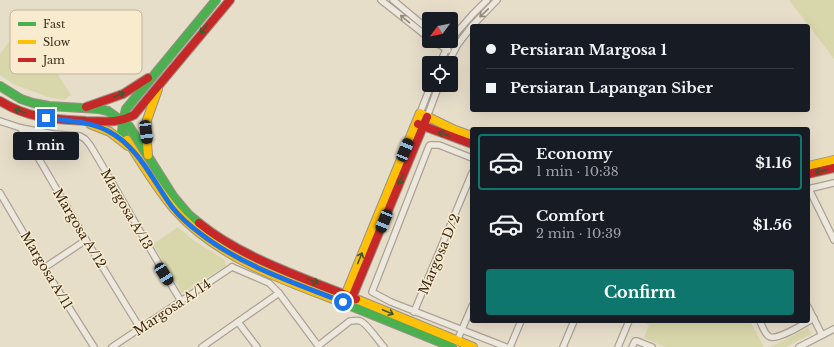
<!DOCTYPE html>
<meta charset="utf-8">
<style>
body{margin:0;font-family:"Libre Baskerville",serif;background:#20242c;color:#f1f3f6;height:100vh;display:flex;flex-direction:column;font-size:15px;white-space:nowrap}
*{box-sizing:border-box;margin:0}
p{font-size:13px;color:#9ea1a6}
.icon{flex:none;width:22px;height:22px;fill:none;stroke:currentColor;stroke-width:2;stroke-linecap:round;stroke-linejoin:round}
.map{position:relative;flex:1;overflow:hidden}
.side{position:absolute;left:470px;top:127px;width:340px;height:196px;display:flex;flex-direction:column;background:#171b24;border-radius:4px;box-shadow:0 4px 16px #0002}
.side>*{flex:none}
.top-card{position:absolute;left:470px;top:24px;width:340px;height:88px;border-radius:4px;box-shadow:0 4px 16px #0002;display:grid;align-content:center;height:88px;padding:0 16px;background:#171b24}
.needle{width:26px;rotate:238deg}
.buttons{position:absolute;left:422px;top:12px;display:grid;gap:8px}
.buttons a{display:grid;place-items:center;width:36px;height:36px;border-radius:4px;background:#171b24;box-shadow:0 4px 16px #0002;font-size:20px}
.end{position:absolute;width:18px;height:18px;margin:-9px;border:5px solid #1a73e8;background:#fff;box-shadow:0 0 0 2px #fff}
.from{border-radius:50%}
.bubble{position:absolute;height:28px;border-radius:4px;background:#171b24;box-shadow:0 4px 16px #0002;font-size:13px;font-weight:700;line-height:28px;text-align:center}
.car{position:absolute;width:12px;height:24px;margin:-12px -6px;border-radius:5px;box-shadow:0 0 3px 1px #0007;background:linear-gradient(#222 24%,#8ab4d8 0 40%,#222 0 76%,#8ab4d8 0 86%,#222 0)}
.top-card b{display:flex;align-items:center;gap:14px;height:38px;font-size:15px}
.top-card b+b{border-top:1px solid #363941}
.top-card i{width:10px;height:10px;background:#f1f3f6}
ul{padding:7px 0 0;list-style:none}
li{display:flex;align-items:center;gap:12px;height:56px;margin:0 8px 6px;padding:0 8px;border:2px solid transparent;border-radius:4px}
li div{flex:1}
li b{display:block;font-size:15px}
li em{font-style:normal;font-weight:700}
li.current{border-color:#0f766e}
li>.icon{width:36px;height:36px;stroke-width:1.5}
.cta{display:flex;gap:8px;margin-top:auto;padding:8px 16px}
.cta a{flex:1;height:46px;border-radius:4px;background:#0f766e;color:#fff;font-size:16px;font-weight:700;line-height:46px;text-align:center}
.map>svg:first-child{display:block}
</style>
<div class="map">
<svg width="834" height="347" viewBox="0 0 834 347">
<rect width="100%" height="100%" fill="#e7deca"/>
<!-- green -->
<g fill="#d8d7ab">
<polygon points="789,0 834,0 834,59"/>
<polygon points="27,27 71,95 64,100 48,97 13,84 0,75 0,54 12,38"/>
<polygon points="178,227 193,240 225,260 226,266 182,293 153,244"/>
<polygon points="641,321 750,321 764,347 665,347 644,338 649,325"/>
<polygon points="808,328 811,334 786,347 770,347"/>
</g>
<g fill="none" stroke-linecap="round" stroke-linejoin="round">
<!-- street casing -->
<g stroke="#aba294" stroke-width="8">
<g id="street">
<polyline points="381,0 429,38"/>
<polyline points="393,0 429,30"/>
<polyline points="472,26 497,0"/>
<polyline points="451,39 473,14 487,0"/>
<polyline points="433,41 448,50"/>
<polyline points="440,63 450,41"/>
<polyline points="448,63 458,44 472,26"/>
<polyline points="420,113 431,85"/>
<polyline points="427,117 439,85"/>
<path d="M0,121L21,128L53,134L80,136L85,139L90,145C121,196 149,249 181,301"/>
<polyline points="21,128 86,240 140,328"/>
<polyline points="472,158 439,145 430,145 429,146 372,292 391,302 506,347"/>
<polyline points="808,189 834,183"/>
<polyline points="809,189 834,240"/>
<polyline points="0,193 44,268 94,347"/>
<polyline points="232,267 269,283 279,293 319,347"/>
<polyline points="44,268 86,240"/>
<polyline points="808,307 822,335"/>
<polyline points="414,312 472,173"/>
<path d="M760,321C762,326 765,335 770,337C779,340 805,323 814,318"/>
<polyline points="238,322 257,347"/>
<polyline points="457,341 472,306"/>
<path d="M318,346L350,321C353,321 357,320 360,321C367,323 378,341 384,347"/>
<polyline points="112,347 232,267"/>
<polyline points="202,347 279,293"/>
<polyline points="510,347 521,321"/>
<polyline points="563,347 574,321"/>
<polyline points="618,347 629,321"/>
<polyline points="632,347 635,341 637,341 652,347"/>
<polyline points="799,347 834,329"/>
</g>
</g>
<!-- fast casing -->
<g stroke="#9b9284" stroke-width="10">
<g id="fast">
<polyline points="0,86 21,99 33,103 49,106 99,109 108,111 129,126 173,196 189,215 199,223"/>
<polyline points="127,140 122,132 123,120 126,109 216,0"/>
<polyline points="341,302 452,347"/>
</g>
</g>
<!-- slow casing -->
<g stroke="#9b9284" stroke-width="10">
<g id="slow">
<polyline points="90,124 110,132 128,146"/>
<path d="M127,140C142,164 157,189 175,210C218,258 283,280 341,302"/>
<polyline points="148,155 146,132 147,120 158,89"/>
<polyline points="808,166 834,160"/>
<polyline points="344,298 420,113 455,130 472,136"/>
<polyline points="356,299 473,347"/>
</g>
</g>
<!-- jam casing -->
<g stroke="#9b9284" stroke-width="10">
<g id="jam">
<path d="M0,101C29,119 54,119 86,121C105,121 116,124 134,115L230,0"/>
<polyline points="86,107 123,94 148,78"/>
<polyline points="418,124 472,144"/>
<polyline points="808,174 834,168"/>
<path d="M199,223C242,258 304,278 356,299"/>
<polyline points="351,300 427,117"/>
</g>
</g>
<!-- street -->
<use href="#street" stroke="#ede8dd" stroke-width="5.5"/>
<!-- fast -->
<use href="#fast" stroke="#4caf50" stroke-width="8"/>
<!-- slow -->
<use href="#slow" stroke="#ffc107" stroke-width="8"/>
<!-- jam -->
<use href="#jam" stroke="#c62828" stroke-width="8"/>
</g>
<!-- one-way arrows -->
<defs><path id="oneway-shaft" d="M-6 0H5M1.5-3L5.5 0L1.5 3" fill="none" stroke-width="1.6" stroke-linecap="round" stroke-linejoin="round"/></defs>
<g stroke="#94897c">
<use href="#oneway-shaft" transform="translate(484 13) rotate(136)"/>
<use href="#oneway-shaft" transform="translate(405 19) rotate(-141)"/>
</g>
<g stroke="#41592e">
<use href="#oneway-shaft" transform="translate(204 29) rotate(129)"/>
<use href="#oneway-shaft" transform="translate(119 95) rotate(-23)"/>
<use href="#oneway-shaft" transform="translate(20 111) rotate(-160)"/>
<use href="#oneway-shaft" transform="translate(444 134) rotate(-160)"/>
<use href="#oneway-shaft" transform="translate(821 171) rotate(168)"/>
<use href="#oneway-shaft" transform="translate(401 179) rotate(113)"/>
<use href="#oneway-shaft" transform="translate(360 258) rotate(-68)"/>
<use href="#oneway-shaft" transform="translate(313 281) rotate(21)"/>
<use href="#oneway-shaft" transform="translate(388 312) rotate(23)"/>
</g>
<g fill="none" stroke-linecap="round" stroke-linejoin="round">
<!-- route -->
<path stroke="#1a73e8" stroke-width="5" d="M46,118C67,121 89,121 108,131C139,147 152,180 172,207C180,217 190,226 201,234C242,266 295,283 343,302"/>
</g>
<g text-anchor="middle" stroke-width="3" stroke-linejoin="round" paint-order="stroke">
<!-- street labels -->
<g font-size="13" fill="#3b2a1b" stroke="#f9ecce">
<text transform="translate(127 209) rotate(60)" y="5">Margosa A/13</text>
<text transform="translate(80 228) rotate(59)" y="5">Margosa A/12</text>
<text transform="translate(439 254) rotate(-67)" y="5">Margosa D/2</text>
<text transform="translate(47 270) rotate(59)" y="5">Margosa A/11</text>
<text transform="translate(172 307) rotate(-34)" y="5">Margosa A/14</text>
</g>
</g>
<!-- legend -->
<rect x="10" y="10" width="132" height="64" rx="6" fill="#f9ecce" stroke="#c0b298" stroke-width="1"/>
<rect x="18" y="22" width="18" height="4" fill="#4caf50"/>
<rect x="18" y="40" width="18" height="4" fill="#ffc107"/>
<rect x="18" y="58" width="18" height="4" fill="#c62828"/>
<g font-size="11" fill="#3b2a1b">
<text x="43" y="28">Fast</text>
<text x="43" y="46">Slow</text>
<text x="43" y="64">Jam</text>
</g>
</svg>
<div class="buttons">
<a><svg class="needle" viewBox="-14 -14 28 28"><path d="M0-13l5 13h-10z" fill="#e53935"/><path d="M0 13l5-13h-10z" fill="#9ea1a6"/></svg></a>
<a><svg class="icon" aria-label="locate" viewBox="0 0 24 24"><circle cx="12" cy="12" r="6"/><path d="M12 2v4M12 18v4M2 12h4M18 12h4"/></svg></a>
</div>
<i class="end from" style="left:343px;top:302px"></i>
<i class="end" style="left:46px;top:118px"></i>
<div class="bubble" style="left:13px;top:132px;width:66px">1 min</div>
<i class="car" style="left:146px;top:132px;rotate:173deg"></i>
<i class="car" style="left:405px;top:150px;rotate:22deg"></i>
<i class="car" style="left:384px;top:221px;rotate:202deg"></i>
<i class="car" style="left:164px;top:274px;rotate:148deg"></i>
<div class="top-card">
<b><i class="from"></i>Persiaran Margosa 1</b>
<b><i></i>Persiaran Lapangan Siber</b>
</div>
<section class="side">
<ul>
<li class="current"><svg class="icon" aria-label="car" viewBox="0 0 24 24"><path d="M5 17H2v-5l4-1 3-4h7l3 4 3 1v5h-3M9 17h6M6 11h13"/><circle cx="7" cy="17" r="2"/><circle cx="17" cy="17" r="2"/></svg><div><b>Economy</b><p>1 min · 10:38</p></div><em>$1.16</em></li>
<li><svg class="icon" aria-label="car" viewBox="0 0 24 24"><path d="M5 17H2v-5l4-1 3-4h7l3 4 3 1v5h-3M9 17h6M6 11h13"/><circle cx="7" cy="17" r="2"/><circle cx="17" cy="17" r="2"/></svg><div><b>Comfort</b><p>2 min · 10:39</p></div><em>$1.56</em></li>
</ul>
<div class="cta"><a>Confirm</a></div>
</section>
</div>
